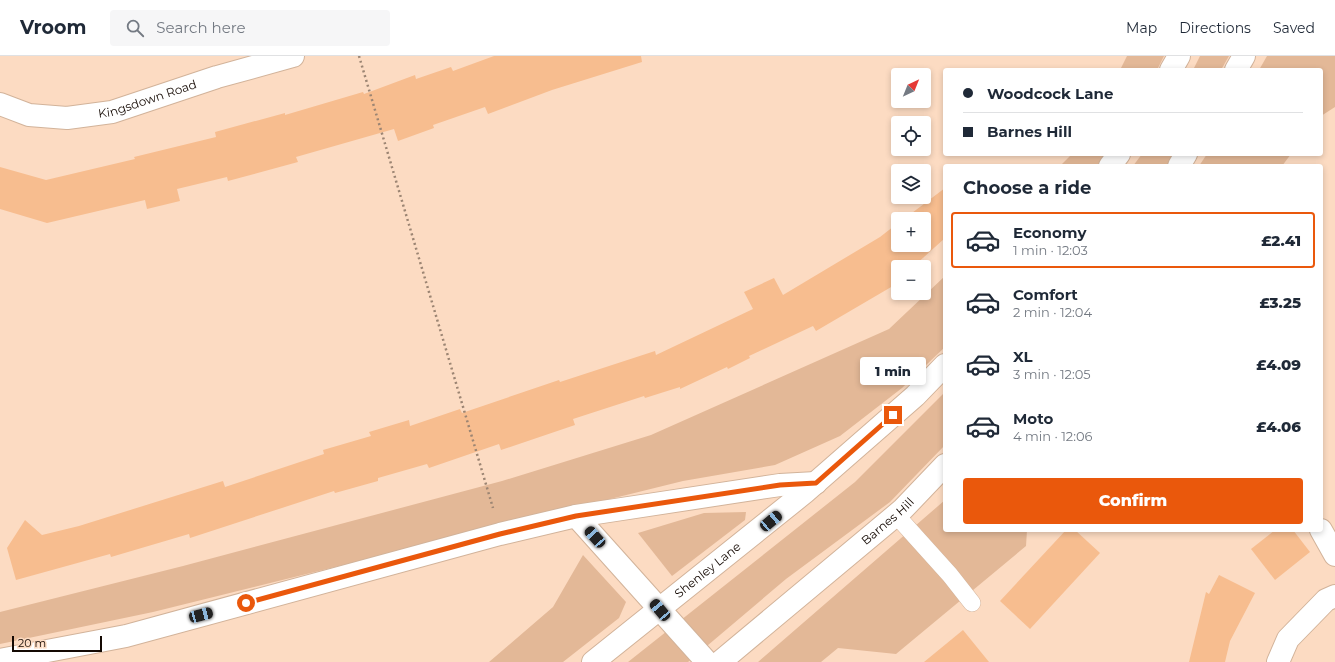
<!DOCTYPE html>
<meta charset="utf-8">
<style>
body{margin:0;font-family:Montserrat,sans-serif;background:#f6f6f7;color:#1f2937;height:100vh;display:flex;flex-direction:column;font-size:15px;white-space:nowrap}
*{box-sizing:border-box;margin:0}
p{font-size:13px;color:#747a83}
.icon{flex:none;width:22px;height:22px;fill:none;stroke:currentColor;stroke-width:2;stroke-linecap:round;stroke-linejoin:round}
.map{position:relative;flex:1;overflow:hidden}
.drawer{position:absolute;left:943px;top:108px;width:380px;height:368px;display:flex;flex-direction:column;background:#fff;border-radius:4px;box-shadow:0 2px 6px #0003}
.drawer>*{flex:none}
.banner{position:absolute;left:943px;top:12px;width:380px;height:88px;border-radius:4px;box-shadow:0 2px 6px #0003;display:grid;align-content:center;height:88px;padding:0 20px;background:#fff}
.needle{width:26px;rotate:43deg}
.tools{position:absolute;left:891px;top:12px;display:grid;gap:8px}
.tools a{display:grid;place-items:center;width:40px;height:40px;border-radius:4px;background:#fff;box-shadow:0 2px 6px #0003;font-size:20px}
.scale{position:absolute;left:12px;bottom:10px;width:90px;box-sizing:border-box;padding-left:4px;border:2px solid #140903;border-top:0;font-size:11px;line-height:14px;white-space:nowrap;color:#140903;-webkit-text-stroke:3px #fcdbc2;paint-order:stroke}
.end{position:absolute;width:18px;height:18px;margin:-9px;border:5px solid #ea580c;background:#fff;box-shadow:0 0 0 2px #fff}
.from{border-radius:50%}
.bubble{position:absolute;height:28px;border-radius:4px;background:#fff;box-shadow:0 2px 6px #0003;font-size:13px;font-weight:800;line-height:28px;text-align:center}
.car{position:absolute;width:12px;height:24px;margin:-12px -6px;border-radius:5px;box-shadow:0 0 3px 1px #0007;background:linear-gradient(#222 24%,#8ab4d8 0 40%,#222 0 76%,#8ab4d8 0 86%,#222 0)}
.banner b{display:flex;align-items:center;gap:14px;height:38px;font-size:15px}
.banner b+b{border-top:1px solid #e0e1e3}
.banner i{width:10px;height:10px;background:#1f2937}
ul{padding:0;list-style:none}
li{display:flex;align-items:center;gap:12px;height:56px;margin:0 8px 6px;padding:0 12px;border:2px solid transparent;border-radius:4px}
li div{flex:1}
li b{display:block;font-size:15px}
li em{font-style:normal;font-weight:800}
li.on{border-color:#ea580c}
li>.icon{width:36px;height:36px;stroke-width:1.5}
h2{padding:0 20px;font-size:18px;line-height:48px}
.button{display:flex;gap:8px;margin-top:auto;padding:8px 20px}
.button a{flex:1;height:46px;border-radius:4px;background:#ea580c;color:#fff;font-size:16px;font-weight:800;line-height:46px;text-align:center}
header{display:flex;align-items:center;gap:24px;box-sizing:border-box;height:56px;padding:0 20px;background:#fff;border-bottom:1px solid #e0e1e3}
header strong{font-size:19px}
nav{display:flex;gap:22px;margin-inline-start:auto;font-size:14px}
.search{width:280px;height:36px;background:#f6f6f7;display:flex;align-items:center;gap:10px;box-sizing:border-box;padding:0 14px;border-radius:4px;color:#747a83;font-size:15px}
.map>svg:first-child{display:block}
</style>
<header>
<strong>Vroom</strong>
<div class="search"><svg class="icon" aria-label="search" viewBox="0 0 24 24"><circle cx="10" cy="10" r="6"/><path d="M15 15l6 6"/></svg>Search here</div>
<nav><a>Map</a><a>Directions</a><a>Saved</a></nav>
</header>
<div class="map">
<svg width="1335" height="606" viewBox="0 0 1335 606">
<rect width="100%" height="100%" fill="#fcdbc2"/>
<!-- green -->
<g fill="#e3b897">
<polygon points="1127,0 1164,0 1157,14 1120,14"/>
<polygon points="1200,0 1229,0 1221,14 1193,14"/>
<polygon points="1267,0 1335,0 1335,51 1321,60 1321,14 1259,14"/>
<polygon points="1072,98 1109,98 1101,110 1060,110"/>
<polygon points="1142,98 1174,98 1168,110 1133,110"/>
<polygon points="1207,98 1291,98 1282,110 1199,110"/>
<polygon points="945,220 945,291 902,332 840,380 775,409 683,425 153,556 0,588 0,556 183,510 502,425 651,379 889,273"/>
<polygon points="945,336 945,389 890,446 786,523 688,606 628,606 855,426"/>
<polygon points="945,444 945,474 1027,474 1026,490 896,598 838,592 821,606 758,606"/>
<polygon points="746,456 745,464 672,520 638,477 704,457"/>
<polygon points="583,499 626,546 619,562 563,606 489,606 553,551"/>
</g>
<!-- building -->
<g fill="#f7bd8f">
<polygon points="494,0 641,0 642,6 552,34 488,58 485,51 433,69 434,72 398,85 394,73 296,101 298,106 228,125 227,121 177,133 180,145 147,153 145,144 47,167 0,153 0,111 46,124 135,103 134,101 216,81 215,76 285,57 285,59 363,36 364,38 415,19 416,23 451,11 453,15"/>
<polygon points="945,132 945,182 913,211 898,211 898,227 816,275 813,270 749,300 750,302 728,313 727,311 680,333 680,331 645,342 644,340 573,363 575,369 501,394 499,388 429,412 427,408 378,422 378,425 335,437 334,435 190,482 189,478 111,501 110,498 16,524 7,492 25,464 42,479 79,470 223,425 225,431 324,398 323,394 371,380 369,376 409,364 410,370 460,353 462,357 559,324 560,326 655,295 656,299 753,253 744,236 774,222 783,239 880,181 898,167 898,189 924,189 924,163 904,163"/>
<polygon points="1066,474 1075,474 1100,497 1030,573 1000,545"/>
<polygon points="1275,474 1293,474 1310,496 1275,524 1251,493"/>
<polygon points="1219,519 1255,537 1230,585 1225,606 1189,606 1206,536 1209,538"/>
<polygon points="963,574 989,606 924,606"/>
</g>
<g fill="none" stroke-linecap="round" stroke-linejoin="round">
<!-- lane casing -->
<g stroke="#d2b39a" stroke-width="18">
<polyline id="lane" points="896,459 950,519 972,547"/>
</g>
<!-- street casing -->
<g stroke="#d2b39a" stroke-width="24">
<g id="street">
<path id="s1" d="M0,48L29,59L67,62L112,56L217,21L293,0"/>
<polyline points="1321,474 1335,499"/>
<polyline points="1278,606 1288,583 1326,544 1335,540"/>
</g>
</g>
<!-- secondary casing -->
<g stroke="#d2b39a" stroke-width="24">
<g id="secondary">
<polyline points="1171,14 1179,0"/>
<polyline points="1236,14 1244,0"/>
<polyline points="1110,110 1119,98"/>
<polyline points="1179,110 1186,98"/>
<polyline points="576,460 707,606"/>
<polyline points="0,604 126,580 500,478 576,460 780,429 816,427"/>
<path id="s2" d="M593,606L804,437L915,340L945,309"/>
<path id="s3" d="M720,606L902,454L945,409"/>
</g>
</g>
<!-- path -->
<polyline stroke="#9c8573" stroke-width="2.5" stroke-dasharray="2 3" stroke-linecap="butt" points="359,0 493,452"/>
<!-- lane -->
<use href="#lane" stroke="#fff" stroke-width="17"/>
<!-- street -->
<use href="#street" stroke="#fff" stroke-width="22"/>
<!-- secondary -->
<use href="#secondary" stroke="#fff" stroke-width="22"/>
</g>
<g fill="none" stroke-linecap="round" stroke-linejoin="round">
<!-- route -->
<polyline stroke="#ea580c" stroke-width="5" points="246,547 500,478 576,460 780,429 816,427 893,359"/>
</g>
<g text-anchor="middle" stroke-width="3.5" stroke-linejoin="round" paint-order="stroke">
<!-- street labels -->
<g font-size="12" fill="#140903" stroke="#fcdbc2">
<text dy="4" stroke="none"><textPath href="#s1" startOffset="152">Kingsdown Road</textPath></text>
<text dy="4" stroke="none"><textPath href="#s3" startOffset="219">Barnes Hill</textPath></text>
<text dy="4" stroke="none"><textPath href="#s2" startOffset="147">Shenley Lane</textPath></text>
</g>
</g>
</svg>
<div class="tools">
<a><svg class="needle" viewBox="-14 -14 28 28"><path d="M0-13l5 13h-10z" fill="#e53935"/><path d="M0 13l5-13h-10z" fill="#747a83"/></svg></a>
<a><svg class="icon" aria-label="locate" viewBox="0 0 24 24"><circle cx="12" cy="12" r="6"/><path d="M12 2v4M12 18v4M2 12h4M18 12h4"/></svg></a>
<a><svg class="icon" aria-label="layers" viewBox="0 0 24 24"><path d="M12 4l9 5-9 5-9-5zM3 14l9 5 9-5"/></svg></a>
<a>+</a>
<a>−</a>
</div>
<div class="scale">20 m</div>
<i class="end from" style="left:246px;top:547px"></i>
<i class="end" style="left:893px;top:359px"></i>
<div class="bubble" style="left:860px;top:301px;width:66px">1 min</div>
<i class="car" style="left:771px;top:465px;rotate:50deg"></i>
<i class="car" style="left:595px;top:481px;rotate:318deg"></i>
<i class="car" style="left:660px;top:554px;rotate:320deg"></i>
<i class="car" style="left:201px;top:559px;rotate:75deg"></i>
<div class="banner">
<b><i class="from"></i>Woodcock Lane</b>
<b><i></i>Barnes Hill</b>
</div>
<section class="drawer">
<h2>Choose a ride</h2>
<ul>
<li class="on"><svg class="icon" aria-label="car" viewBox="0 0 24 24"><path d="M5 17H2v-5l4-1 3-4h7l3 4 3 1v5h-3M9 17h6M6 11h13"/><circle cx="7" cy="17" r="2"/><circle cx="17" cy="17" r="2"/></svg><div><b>Economy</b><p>1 min · 12:03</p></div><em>£2.41</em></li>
<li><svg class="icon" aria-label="car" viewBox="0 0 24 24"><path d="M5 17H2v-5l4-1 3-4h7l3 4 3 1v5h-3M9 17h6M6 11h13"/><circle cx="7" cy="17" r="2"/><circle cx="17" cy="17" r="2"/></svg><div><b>Comfort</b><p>2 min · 12:04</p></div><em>£3.25</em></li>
<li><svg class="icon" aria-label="car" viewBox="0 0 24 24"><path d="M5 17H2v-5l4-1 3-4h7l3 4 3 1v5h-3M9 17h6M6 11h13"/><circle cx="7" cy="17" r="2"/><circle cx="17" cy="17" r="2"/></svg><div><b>XL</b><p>3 min · 12:05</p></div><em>£4.09</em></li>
<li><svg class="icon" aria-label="car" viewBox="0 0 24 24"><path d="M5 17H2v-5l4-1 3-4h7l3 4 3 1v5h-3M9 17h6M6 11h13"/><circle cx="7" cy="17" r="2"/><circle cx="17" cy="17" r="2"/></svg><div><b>Moto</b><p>4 min · 12:06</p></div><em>£4.06</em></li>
</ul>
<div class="button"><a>Confirm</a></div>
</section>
</div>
